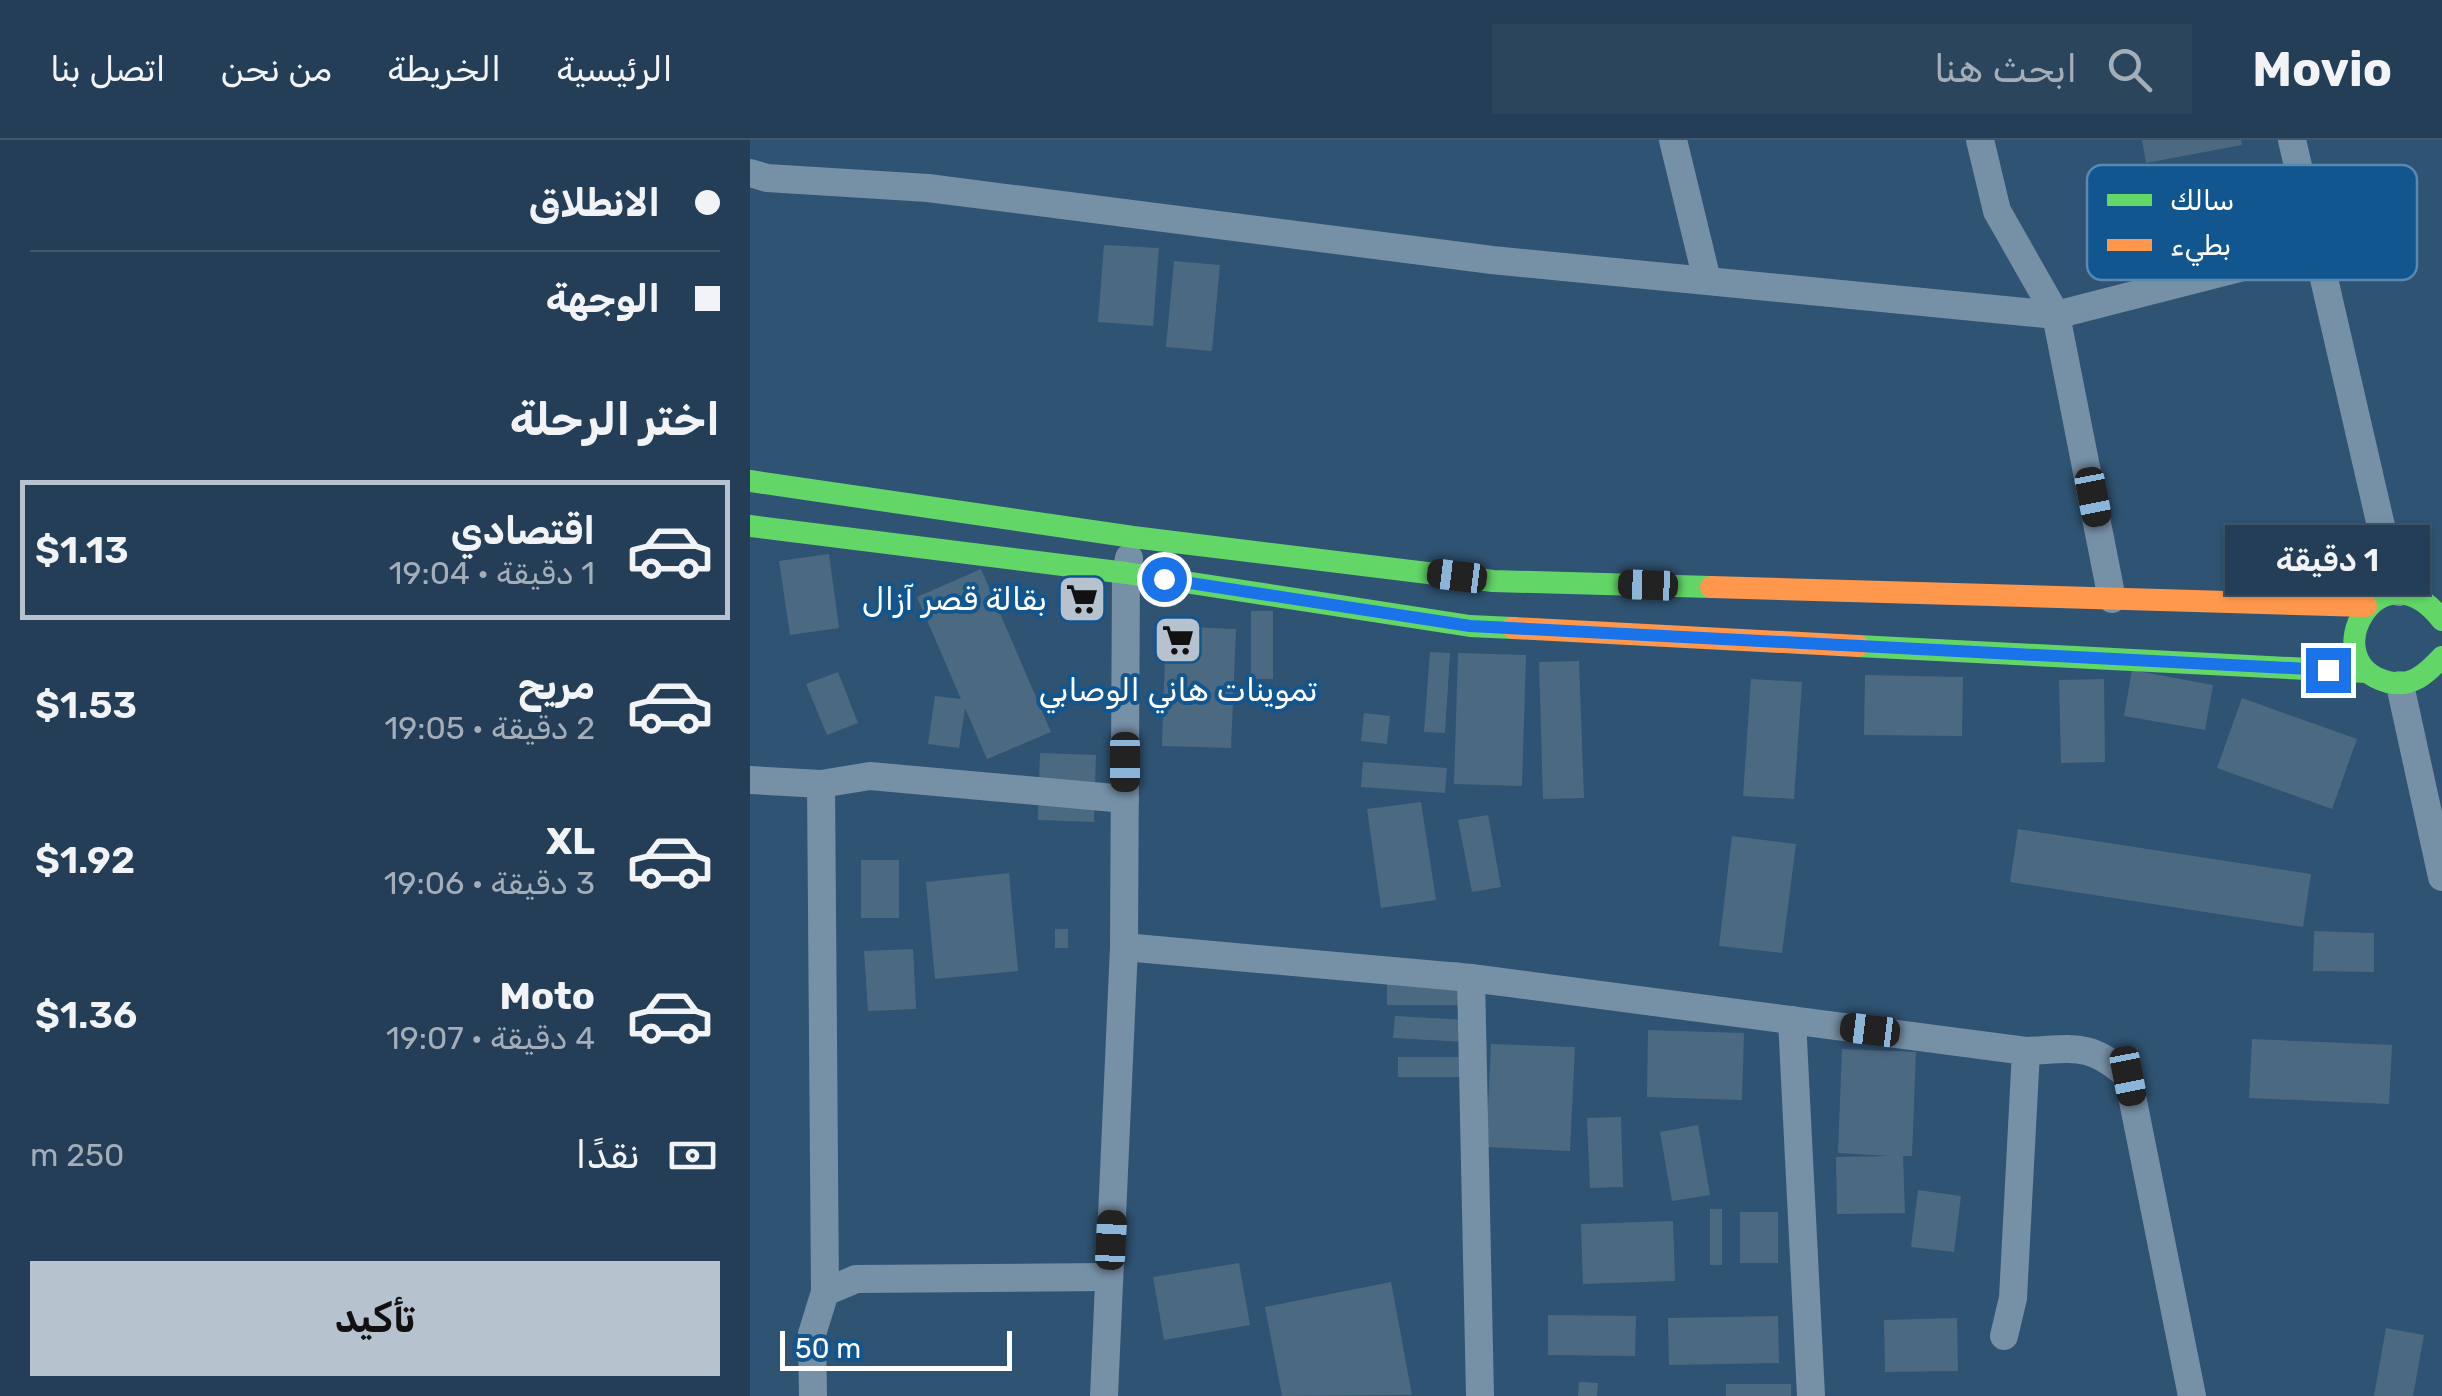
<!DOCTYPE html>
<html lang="ar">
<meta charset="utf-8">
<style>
body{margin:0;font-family:Rubik,Cairo,sans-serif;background:#2b455c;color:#f1f3f6;direction:rtl;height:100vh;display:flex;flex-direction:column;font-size:38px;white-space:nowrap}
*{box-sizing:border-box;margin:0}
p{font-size:32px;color:#a3aeb9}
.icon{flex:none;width:55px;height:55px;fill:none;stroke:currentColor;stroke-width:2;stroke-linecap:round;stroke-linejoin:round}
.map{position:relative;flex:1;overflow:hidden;direction:ltr}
.sheet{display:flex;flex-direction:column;background:#233e56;width:750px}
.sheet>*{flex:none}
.banner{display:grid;align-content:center;height:220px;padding:0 30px;background:#233e56}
.scale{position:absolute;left:30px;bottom:25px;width:232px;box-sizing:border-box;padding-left:10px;border:5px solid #fff;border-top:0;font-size:28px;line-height:35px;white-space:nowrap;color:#fff;-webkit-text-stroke:8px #12568f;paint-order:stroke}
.end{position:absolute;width:45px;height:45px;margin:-22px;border:12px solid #1a73e8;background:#fff;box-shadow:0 0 0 5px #fff}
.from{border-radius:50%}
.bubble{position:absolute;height:70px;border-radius:0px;background:#233e56;box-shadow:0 2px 8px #0004,0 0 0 2px #40576c;font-size:32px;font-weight:600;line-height:70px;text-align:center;direction:rtl}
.car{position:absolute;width:30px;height:60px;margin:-30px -15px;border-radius:12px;box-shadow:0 0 8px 2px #0007;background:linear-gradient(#222 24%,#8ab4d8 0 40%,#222 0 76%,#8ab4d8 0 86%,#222 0)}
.banner b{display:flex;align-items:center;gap:35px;height:95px;font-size:38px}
.banner b+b{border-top:2px solid #40576c}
.banner i{width:25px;height:25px;background:#f1f3f6}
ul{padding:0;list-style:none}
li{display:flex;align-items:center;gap:30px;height:140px;margin:0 20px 15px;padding:0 10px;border:5px solid transparent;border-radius:0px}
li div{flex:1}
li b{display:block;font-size:38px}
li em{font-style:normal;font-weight:600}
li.current{border-color:#b6c3ce}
li>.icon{width:90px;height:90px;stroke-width:1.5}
h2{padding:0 30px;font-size:45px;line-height:120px}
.pay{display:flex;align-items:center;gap:25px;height:110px;padding:0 30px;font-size:38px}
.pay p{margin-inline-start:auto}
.button{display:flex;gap:20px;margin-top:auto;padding:20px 30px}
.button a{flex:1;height:115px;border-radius:0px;background:#b6c3ce;color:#111;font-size:40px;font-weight:600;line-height:115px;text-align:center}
header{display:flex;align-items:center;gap:60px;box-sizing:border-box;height:140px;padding:0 50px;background:#233e56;border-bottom:2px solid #40576c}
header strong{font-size:48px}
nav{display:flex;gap:55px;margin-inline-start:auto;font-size:35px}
.search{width:700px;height:90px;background:#2b455c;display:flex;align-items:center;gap:25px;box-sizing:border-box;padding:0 35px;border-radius:0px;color:#a3aeb9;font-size:38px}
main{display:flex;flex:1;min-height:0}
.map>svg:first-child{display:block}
</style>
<header>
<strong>Movio</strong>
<div class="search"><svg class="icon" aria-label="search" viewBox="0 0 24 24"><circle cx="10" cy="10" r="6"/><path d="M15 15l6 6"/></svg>ابحث هنا</div>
<nav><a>الرئيسية</a><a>الخريطة</a><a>من نحن</a><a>اتصل بنا</a></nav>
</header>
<main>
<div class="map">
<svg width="1692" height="1256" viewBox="0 0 1692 1256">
<rect width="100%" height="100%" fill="#2f5372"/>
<!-- building -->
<g fill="#4c6982">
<polygon points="1392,0 1491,0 1492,5 1396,23"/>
<polygon points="354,105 409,108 403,186 348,182"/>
<polygon points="424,121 470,125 462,211 416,207"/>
<polygon points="79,414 89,488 40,495 29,421"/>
<polygon points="231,429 301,592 237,619 215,568 209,608 178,604 185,556 211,559 167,457"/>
<rect x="501" y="471" width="22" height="68"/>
<polygon points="416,486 486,489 481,608 412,606"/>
<polygon points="680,512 700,513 695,593 674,592"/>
<polygon points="708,513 776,515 772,646 704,644"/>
<polygon points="829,521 834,658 793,659 789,522"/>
<polygon points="1382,530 1463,545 1455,590 1374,576"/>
<polygon points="88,532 108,583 77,595 56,544"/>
<polygon points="1115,535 1213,537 1212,596 1114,595"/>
<polygon points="1001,539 1052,542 1044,659 993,656"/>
<polygon points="1354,539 1355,622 1311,623 1309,540"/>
<polygon points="1492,558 1607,599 1582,669 1467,628"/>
<polygon points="614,573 640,576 637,604 611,601"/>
<polygon points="290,613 346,615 344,682 288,680"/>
<polygon points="613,622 697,628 695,653 611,647"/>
<polygon points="671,662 686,760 631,768 617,669"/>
<polygon points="738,675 751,747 722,752 708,680"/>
<polygon points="1268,689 1561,734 1553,787 1260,742"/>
<polygon points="982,696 1046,704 1032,813 969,806"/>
<rect x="111" y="720" width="38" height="58"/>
<polygon points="259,733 268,831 185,839 176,742"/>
<rect x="305" y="789" width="13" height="19"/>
<polygon points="1564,791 1624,793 1624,832 1563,831"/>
<polygon points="163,809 166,869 118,871 114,811"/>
<rect x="637" y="822" width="73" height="43"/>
<polygon points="645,876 718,880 716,902 643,898"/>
<polygon points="898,890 994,893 992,960 897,957"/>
<polygon points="1502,899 1642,905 1639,964 1499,958"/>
<polygon points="741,904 825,907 820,1011 736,1007"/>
<polygon points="1092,909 1166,912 1162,1016 1153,1016 1155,1073 1087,1074 1086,1017 1140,1016 1088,1013"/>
<rect x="648" y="917" width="71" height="20"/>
<polygon points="871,977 873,1047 840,1048 837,978"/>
<polygon points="948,985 960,1055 922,1061 910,992"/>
<polygon points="1168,1050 1211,1056 1204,1112 1161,1107"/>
<rect x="960" y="1069" width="12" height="56"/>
<rect x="990" y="1072" width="38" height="51"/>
<polygon points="923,1081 925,1141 833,1144 831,1084"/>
<polygon points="489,1123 500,1185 414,1200 403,1137"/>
<polygon points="641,1142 662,1255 532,1256 515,1167"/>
<polygon points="798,1175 886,1176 885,1216 798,1215"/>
<polygon points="1028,1176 1029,1223 919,1225 918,1178"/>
<polygon points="1207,1178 1208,1231 1135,1232 1134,1180"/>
<polygon points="1636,1188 1674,1195 1663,1256 1624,1256"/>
<polygon points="829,1242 848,1243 847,1256 828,1256"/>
<rect x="976" y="1244" width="65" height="12"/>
</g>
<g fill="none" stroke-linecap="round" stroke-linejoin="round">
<!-- street -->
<g stroke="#7690a6" stroke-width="28">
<polyline points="923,0 957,140"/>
<polyline points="1230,0 1247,71 1306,175 1362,459"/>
<polyline points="1542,0 1634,399 1649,452"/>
<polyline points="0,33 17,38 178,48 742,120 1306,175 1567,108"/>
<polyline points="1650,545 1692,737"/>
<polyline points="0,640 71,644"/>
<polyline points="374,807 721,838 1276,911 1263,1158 1254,1196"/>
<polyline points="721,838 730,1256"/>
<polyline points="1042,880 1061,1256"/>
<path d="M1276,911C1325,909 1339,902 1378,936L1442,1256"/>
<polyline points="75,1152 71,644 120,636 375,659"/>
<polyline points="63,1256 62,1194 75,1152 106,1139 359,1137"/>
<polyline points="354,1256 374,807 376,433 379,418"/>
</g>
<!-- fast -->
<g stroke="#63d668" stroke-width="22">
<polyline points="0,341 383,397 743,441 961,447"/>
<polyline points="0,386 376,433 720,486 763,488"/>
<path d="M1692,480C1630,400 1562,523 1638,542C1662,548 1677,533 1692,517"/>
<polyline points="1108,506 1617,532"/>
</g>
<!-- slow -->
<g stroke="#ff974d" stroke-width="22">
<polyline points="961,447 1616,466"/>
<polyline points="763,488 1108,506"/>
</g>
</g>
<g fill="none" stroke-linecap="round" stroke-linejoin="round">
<!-- route -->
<polyline stroke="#1a73e8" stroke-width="12" points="414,439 720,486 1578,530"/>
</g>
<!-- icons -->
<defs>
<g id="supermarket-square" transform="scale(2.5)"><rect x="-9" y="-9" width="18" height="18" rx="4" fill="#b6c3ce" stroke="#12568f"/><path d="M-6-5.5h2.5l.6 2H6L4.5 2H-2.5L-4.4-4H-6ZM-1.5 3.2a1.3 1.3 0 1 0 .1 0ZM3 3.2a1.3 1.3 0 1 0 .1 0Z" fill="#111"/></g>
</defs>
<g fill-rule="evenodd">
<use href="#supermarket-square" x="332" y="459"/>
<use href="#supermarket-square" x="428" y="500"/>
</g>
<g text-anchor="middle" stroke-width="8" stroke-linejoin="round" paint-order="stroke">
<!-- poi labels -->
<g font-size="32" fill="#fff" stroke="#12568f" text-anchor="end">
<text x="297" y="470">بقالة قصر آزال</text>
<text x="428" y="561" text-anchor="middle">تموينات هاني الوصابي</text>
</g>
</g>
<!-- legend -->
<rect x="1337" y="25" width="330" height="115" rx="15" fill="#12568f" stroke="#5989b1" stroke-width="2.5"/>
<rect x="1357" y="54" width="45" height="12" fill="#63d668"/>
<rect x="1357" y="99" width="45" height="12" fill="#ff974d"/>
<g font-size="28" fill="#fff">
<text x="1420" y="70">سالك</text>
<text x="1420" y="115">بطيء</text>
</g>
</svg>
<div class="scale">50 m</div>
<i class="end from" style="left:414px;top:439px"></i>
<i class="end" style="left:1578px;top:530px"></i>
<div class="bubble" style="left:1475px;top:385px;width:205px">1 دقيقة</div>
<i class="car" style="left:1343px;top:357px;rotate:169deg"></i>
<i class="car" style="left:707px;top:436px;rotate:277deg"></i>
<i class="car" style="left:898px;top:445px;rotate:272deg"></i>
<i class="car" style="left:375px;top:622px;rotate:180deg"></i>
<i class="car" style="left:1120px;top:890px;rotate:277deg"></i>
<i class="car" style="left:1378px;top:936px;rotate:169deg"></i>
<i class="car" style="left:361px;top:1100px;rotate:3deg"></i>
</div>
<section class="sheet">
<div class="banner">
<b><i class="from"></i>الانطلاق</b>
<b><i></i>الوجهة</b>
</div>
<h2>اختر الرحلة</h2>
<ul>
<li class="current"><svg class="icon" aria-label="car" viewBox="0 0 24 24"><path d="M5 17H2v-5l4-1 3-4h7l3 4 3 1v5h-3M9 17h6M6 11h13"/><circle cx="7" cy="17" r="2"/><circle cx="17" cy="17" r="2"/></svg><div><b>اقتصادي</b><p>1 دقيقة · 19:04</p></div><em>$1.13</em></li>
<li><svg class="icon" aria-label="car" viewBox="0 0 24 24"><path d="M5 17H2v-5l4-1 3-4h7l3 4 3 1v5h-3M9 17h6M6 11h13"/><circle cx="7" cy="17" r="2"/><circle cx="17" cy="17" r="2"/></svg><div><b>مريح</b><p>2 دقيقة · 19:05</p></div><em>$1.53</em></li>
<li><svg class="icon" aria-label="car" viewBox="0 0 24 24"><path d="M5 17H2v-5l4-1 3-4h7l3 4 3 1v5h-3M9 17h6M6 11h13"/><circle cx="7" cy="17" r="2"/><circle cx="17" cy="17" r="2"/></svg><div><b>XL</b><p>3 دقيقة · 19:06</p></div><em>$1.92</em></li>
<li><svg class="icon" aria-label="car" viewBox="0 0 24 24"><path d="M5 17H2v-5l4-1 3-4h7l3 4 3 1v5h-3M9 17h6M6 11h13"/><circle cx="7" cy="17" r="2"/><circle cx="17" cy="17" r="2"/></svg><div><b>Moto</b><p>4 دقيقة · 19:07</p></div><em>$1.36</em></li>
</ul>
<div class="pay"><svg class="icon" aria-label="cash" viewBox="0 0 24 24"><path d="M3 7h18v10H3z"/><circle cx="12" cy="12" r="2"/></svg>نقدًا<p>250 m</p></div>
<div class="button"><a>تأكيد</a></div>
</section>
</main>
